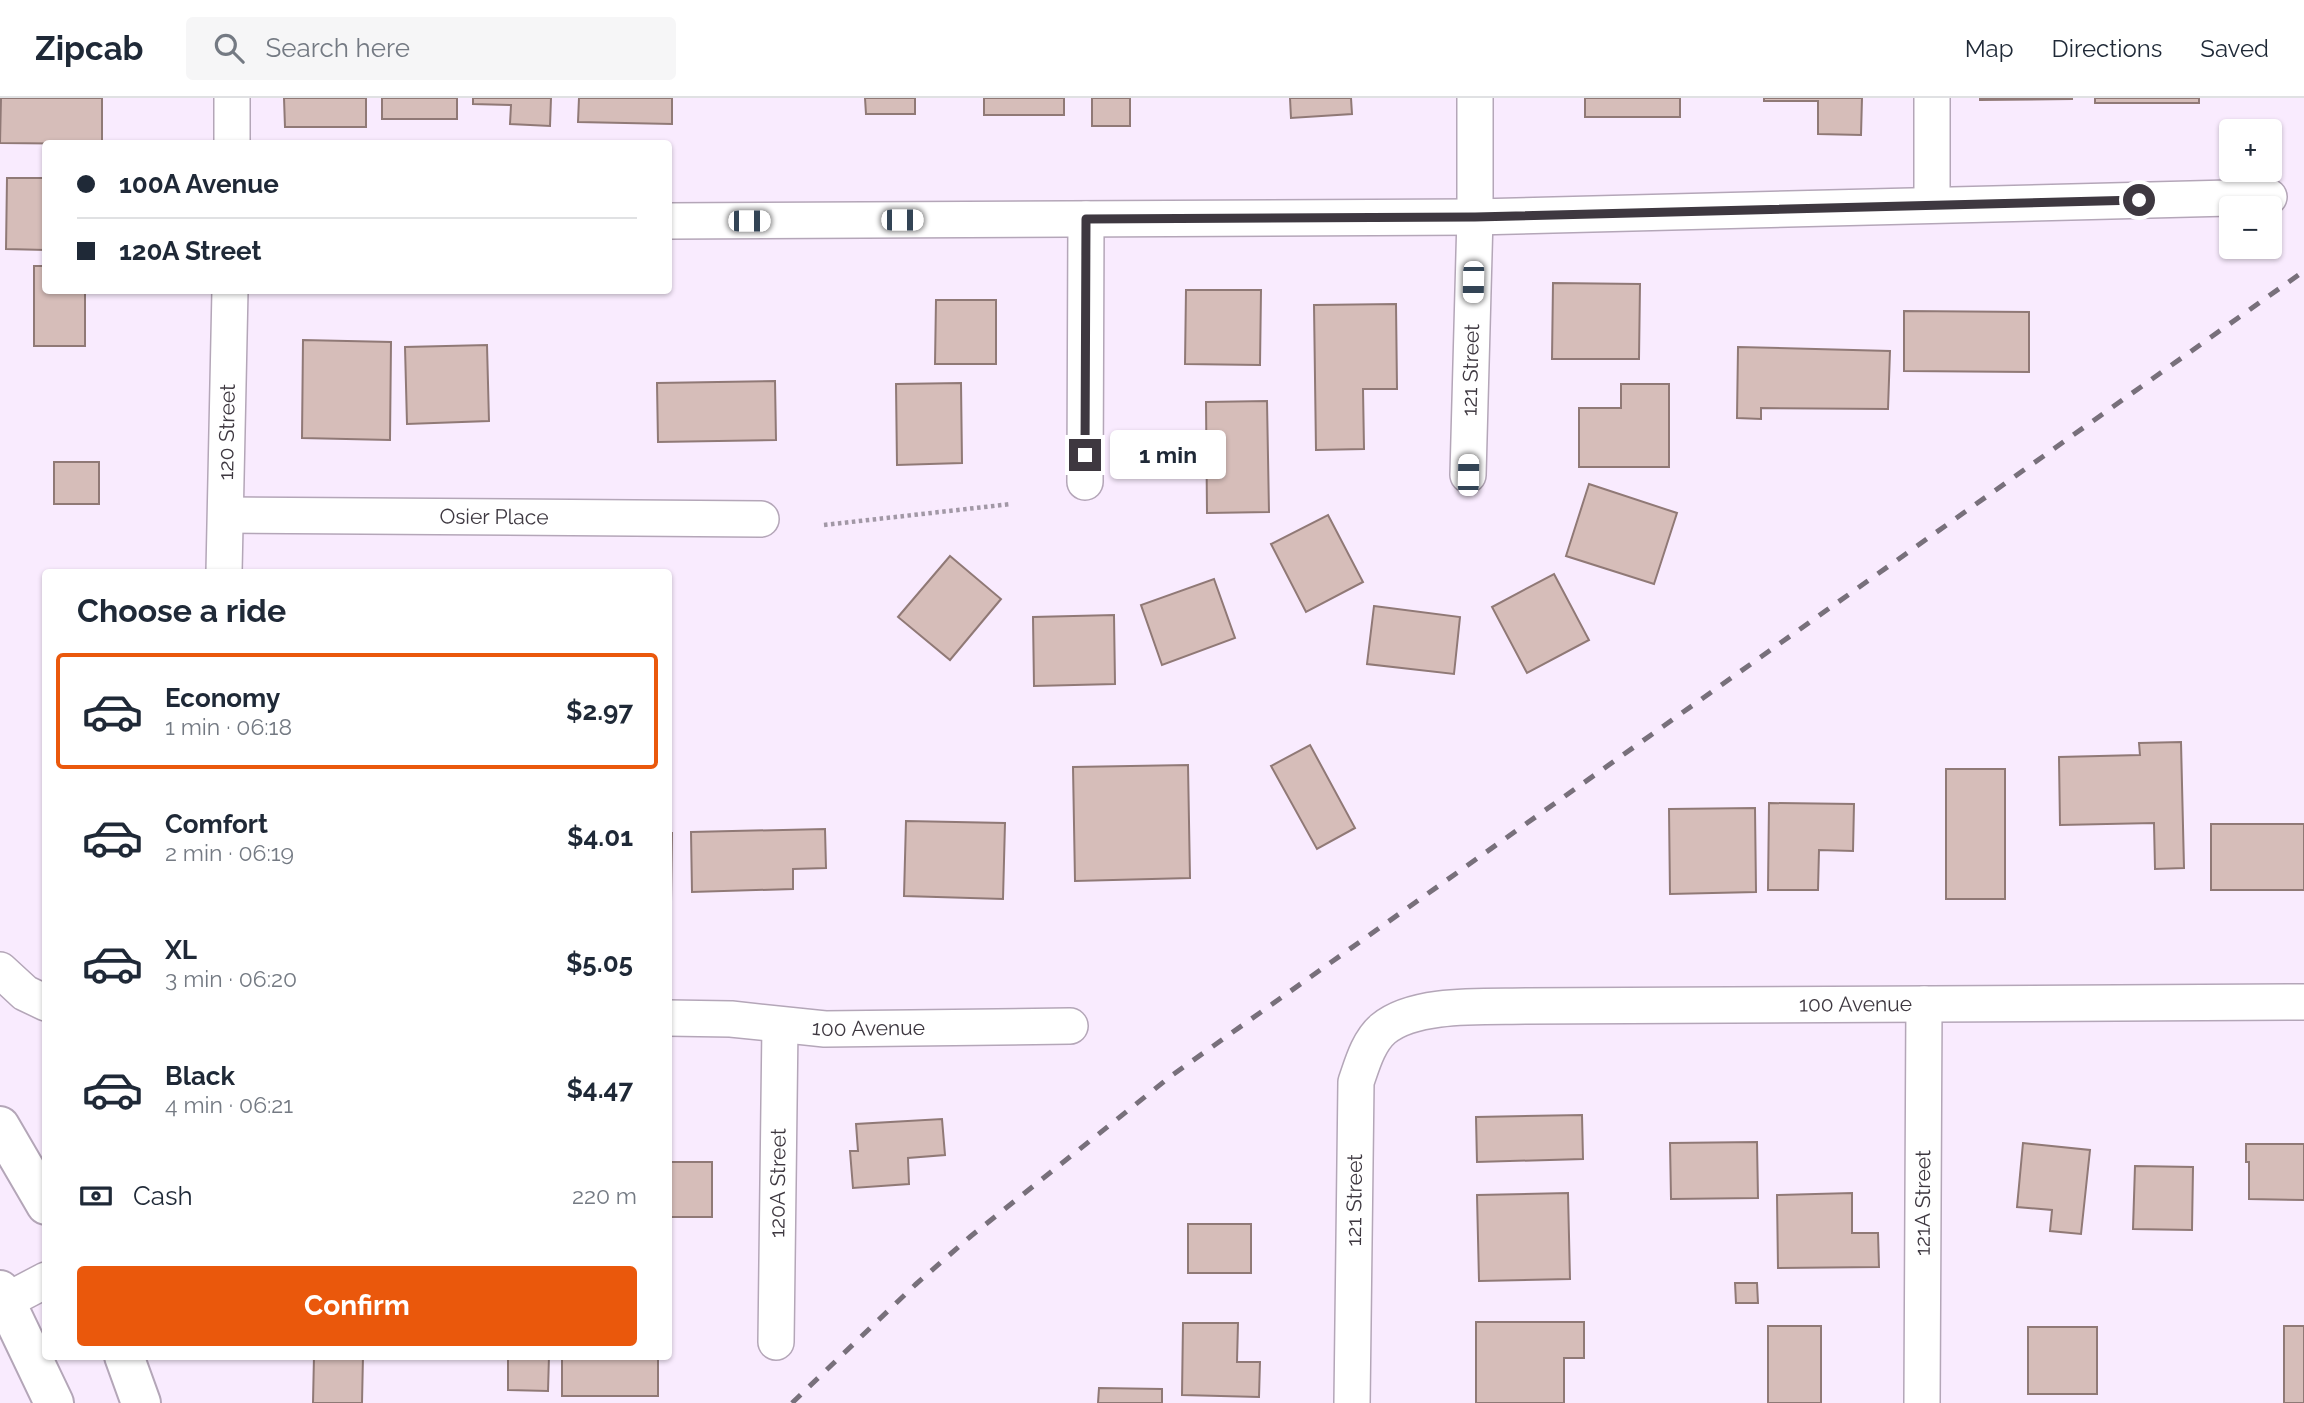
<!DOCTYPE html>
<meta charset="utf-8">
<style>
body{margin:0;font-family:Raleway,sans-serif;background:#f6f6f7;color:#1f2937;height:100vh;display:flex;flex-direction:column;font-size:26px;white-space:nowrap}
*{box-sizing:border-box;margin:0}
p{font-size:23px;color:#747a83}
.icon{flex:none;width:38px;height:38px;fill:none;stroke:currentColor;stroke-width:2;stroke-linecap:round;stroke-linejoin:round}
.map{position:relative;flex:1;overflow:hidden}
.drawer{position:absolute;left:42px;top:471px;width:630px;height:791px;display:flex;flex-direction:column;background:#fff;border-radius:7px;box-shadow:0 2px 5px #0004}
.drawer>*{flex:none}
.banner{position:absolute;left:42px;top:42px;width:630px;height:154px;border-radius:7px;box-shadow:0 2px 5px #0004;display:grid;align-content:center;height:154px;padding:0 35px;background:#fff}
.controls{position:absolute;left:2219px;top:21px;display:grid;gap:14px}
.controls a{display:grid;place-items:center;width:63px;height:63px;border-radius:7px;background:#fff;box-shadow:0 2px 5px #0004;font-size:35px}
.end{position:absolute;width:32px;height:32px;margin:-16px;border:9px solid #3e3840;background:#fff;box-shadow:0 0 0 4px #fff}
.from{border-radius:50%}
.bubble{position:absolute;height:49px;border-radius:7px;background:#fff;box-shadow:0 2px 5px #0004;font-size:23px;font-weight:700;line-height:49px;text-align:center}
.car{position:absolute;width:21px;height:42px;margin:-21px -10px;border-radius:9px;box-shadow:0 0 5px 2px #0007;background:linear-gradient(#fff 24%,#345 0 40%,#fff 0 76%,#345 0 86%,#fff 0)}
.banner b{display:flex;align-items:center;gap:24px;height:66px;font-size:26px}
.banner b+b{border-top:2px solid #e0e1e3}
.banner i{width:18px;height:18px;background:#1f2937}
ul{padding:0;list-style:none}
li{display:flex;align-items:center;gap:21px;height:116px;margin:0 14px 10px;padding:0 21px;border:4px solid transparent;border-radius:7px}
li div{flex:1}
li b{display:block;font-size:26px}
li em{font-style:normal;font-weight:700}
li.selected{border-color:#ea580c}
li>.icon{width:63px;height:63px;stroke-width:1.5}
h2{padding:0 35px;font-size:32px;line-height:84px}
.pay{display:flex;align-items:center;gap:18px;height:77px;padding:0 35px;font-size:26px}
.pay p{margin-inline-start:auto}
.primary-button{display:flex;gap:14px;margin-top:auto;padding:14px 35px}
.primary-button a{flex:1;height:80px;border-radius:7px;background:#ea580c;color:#fff;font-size:28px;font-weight:700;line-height:80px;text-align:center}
header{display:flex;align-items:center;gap:42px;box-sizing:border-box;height:98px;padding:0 35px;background:#fff;border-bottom:2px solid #e0e1e3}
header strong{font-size:33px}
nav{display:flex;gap:38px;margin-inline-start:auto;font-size:24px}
.search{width:490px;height:63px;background:#f6f6f7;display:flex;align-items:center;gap:18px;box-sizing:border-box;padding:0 24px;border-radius:7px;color:#747a83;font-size:26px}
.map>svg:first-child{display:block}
</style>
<header>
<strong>Zipcab</strong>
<div class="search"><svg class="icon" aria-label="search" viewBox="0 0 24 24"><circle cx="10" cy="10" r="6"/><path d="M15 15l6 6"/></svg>Search here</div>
<nav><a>Map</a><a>Directions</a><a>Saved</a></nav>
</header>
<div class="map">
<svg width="2304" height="1305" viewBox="0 0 2304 1305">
<rect width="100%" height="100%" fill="#f9ebfe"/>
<!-- building -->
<g fill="#d6bdb9" stroke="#907976" stroke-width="2">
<polygon points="1,0 102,0 102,46 0,45"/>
<polygon points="284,0 366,0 366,29 285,29"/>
<rect x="382" y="0" width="75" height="21"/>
<polygon points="473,0 551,0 550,28 510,26 511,7 473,6"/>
<polygon points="579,0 672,0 672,26 578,24"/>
<polygon points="865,0 915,0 915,16 866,16"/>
<rect x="984" y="0" width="80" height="17"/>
<rect x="1092" y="0" width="38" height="28"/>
<polygon points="1290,0 1351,0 1352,16 1291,20"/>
<rect x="1585" y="0" width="95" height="19"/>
<polygon points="1764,0 1862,0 1861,37 1818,36 1818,3 1764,3"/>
<polygon points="1980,0 2072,0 2072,1 1980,2"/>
<rect x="2095" y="0" width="104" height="5"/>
<polygon points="7,80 46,80 46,152 6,151"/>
<polygon points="34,168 46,168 46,192 85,192 85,248 34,248"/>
<polygon points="1553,185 1640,186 1639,261 1552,261"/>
<polygon points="1186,192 1261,192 1260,267 1185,266"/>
<polygon points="936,202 996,202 996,266 935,266"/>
<polygon points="1396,206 1397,291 1363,291 1364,351 1316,352 1314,207"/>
<polygon points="1904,213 2029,214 2029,274 1904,273"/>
<polygon points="303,242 391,244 390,342 302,340"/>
<polygon points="487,247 489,323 407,326 405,249"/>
<polygon points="1738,249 1890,253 1888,311 1761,310 1761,321 1737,320"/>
<polygon points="775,283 776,342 658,344 657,285"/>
<polygon points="961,285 962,365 897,367 896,286"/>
<polygon points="1621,286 1669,286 1669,369 1579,369 1579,310 1621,310"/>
<polygon points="1267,303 1269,414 1207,415 1206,304"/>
<rect x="54" y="364" width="45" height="42"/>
<polygon points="1589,386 1677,415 1654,486 1566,458"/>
<polygon points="1328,417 1363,484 1306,514 1271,446"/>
<polygon points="950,458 1001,501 950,562 898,519"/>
<polygon points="1554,476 1589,542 1527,575 1492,509"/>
<polygon points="1214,481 1235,540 1162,567 1141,507"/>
<polygon points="1374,508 1460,519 1454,576 1367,566"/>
<polygon points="1114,517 1115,586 1034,588 1033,519"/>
<polygon points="2181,644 2184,770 2155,771 2154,725 2060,727 2059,659 2140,657 2139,645"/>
<polygon points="1310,647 1355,730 1317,751 1271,668"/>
<polygon points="1188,667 1190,780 1075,783 1073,669"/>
<rect x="1946" y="671" width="59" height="130"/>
<polygon points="1769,705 1854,706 1853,753 1819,752 1818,792 1768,792"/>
<polygon points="1755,710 1756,794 1670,796 1669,711"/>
<polygon points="906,723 1005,725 1003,801 904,798"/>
<rect x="2211" y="726" width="93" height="66"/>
<polygon points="825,731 826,770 793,771 793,791 692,794 691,734"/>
<polygon points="668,735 672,735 671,804 668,804"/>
<polygon points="1582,1017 1583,1061 1477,1064 1476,1019"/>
<polygon points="942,1021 945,1057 908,1060 909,1086 853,1090 850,1053 858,1053 856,1026"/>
<polygon points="1757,1044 1758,1100 1671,1101 1670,1045"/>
<polygon points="2023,1045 2090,1052 2081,1136 2050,1133 2052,1112 2017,1109"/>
<polygon points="2246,1046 2304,1046 2304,1102 2249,1101 2249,1064 2246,1064"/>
<rect x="668" y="1064" width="44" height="55"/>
<polygon points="2135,1068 2193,1069 2192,1132 2133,1131"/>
<polygon points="1568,1095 1570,1181 1479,1183 1477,1097"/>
<polygon points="1852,1095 1852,1135 1878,1135 1879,1169 1778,1170 1777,1097"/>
<rect x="1188" y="1126" width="63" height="49"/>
<polygon points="1735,1185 1757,1185 1758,1205 1736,1205"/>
<polygon points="1476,1224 1584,1224 1584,1260 1564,1260 1564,1305 1476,1305"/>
<polygon points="1183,1225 1238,1225 1237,1264 1260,1264 1259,1299 1182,1297"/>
<rect x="1768" y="1228" width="53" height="77"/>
<rect x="2284" y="1228" width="20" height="77"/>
<rect x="2028" y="1229" width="69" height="67"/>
<polygon points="314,1258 363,1258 362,1305 313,1305"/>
<polygon points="508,1258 549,1258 548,1293 508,1292"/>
<rect x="562" y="1258" width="96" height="40"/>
<polygon points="1099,1290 1162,1291 1162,1305 1098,1305"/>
</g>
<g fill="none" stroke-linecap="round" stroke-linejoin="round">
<!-- street casing -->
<g stroke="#b4a6b8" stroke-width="38">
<g id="street">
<polyline points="1932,0 1932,106"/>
<polyline points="232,46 232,0"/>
<polyline points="668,123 1475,119 2269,99"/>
<path id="s1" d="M1468,377L1475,119V0"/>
<polyline points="1085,384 1086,121"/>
<path id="s2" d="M226,417L761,421"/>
<path id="s3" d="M224,474L230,192"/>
<polyline points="0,872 25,895 46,905"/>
<path id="s4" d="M668,920L731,921L825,931L1070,928"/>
<polyline points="6,1203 46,1182"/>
<path id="s5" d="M776,1244L780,927"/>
<path id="s6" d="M1352,1305L1356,984C1362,967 1368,944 1383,931C1415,904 1486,909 1527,908L2304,904"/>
<path id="s7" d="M1922,1305L1924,906"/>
</g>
</g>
<!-- secondary casing -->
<g stroke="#b4a6b8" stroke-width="42">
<g id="secondary">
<polyline points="0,1028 46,1107"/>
<polyline points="0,1192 54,1305"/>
<polyline points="124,1258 141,1305"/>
</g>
</g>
<!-- path -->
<polyline stroke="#a298a6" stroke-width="4.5" stroke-dasharray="3.5 3.5" stroke-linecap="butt" points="824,427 1011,406"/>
<!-- street -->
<use href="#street" stroke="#fff" stroke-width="35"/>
<!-- secondary -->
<use href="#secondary" stroke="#fff" stroke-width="38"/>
<!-- rail -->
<polyline stroke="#78707b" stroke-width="5" stroke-dasharray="12 12" stroke-linecap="butt" points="792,1305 915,1187 971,1138 1171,978 2304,173"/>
</g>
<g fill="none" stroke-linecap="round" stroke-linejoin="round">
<!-- route -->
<polyline stroke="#3e3840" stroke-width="9" points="1085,357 1086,121 1475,119 2139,102"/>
</g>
<g text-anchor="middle" stroke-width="5" stroke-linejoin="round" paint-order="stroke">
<!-- street labels -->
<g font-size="21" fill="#3e3840" stroke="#fff">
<text dy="7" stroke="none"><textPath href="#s1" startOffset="105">121 Street</textPath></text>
<text dy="7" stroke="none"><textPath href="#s3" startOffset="140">120 Street</textPath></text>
<text dy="7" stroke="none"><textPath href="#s2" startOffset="268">Osier Place</textPath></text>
<text dy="7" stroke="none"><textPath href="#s6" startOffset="858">100 Avenue</textPath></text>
<text dy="7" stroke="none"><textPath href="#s4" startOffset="201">100 Avenue</textPath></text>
<text dy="7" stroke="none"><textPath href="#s5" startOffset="159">120A Street</textPath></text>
<text dy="7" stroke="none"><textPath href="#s6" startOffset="203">121 Street</textPath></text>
<text dy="7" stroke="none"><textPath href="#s7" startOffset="200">121A Street</textPath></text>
</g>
</g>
</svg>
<div class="controls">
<a>+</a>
<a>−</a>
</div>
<i class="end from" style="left:2139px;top:102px"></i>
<i class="end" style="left:1085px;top:357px"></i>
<div class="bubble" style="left:1110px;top:332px;width:116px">1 min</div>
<i class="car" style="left:902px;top:122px;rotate:90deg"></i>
<i class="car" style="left:749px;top:123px;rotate:90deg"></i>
<i class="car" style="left:1473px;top:184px;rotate:181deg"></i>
<i class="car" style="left:1468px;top:377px;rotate:1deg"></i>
<div class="banner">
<b><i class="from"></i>100A Avenue</b>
<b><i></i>120A Street</b>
</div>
<section class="drawer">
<h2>Choose a ride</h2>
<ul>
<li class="selected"><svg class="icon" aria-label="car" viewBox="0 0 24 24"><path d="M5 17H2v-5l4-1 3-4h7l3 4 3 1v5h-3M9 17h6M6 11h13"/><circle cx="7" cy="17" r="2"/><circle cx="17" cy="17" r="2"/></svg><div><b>Economy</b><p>1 min · 06:18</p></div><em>$2.97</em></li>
<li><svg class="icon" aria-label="car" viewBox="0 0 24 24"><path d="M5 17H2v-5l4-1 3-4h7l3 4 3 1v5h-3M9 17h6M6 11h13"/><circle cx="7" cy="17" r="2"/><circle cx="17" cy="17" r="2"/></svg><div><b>Comfort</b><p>2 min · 06:19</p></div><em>$4.01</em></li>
<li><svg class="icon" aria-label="car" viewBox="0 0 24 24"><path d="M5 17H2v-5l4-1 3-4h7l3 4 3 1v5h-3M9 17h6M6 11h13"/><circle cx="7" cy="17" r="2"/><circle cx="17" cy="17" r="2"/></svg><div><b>XL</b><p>3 min · 06:20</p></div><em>$5.05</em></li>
<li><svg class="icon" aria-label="car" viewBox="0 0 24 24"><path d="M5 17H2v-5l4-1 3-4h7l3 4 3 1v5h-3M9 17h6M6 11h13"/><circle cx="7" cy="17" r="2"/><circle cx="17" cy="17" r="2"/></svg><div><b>Black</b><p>4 min · 06:21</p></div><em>$4.47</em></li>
</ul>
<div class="pay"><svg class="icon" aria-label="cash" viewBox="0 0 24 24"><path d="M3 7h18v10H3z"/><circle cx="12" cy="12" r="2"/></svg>Cash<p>220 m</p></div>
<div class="primary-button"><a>Confirm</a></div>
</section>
</div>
